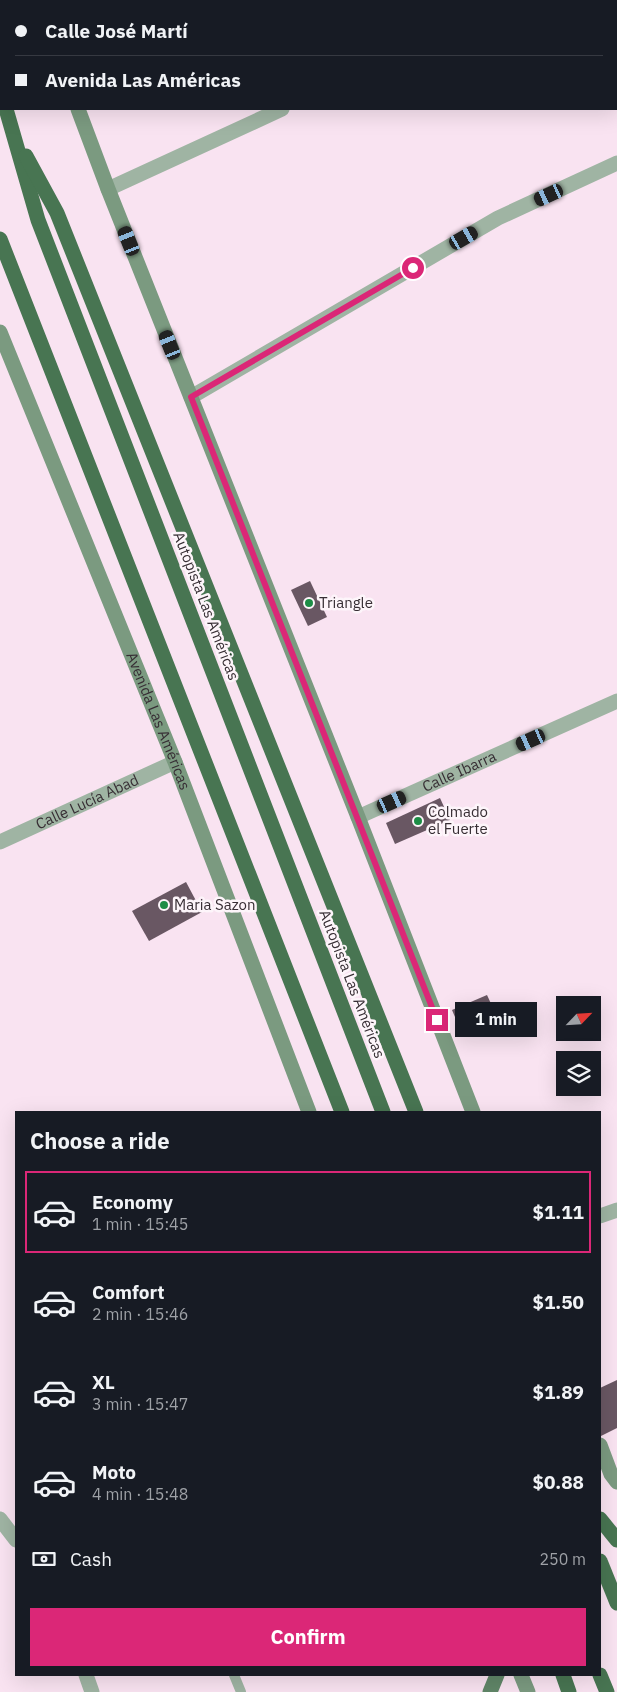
<!DOCTYPE html>
<meta charset="utf-8">
<style>
body{margin:0;font-family:"IBM Plex Sans",sans-serif;background:#242831;color:#f1f3f6;height:100vh;display:flex;flex-direction:column;font-size:19px;white-space:nowrap}
*{box-sizing:border-box;margin:0}
p{font-size:16px;color:#9ea1a6}
.icon{flex:none;width:28px;height:28px;fill:none;stroke:currentColor;stroke-width:2;stroke-linecap:round;stroke-linejoin:round}
.map{position:relative;flex:1;overflow:hidden}
.details{position:absolute;left:15px;top:1111px;width:586px;height:565px;display:flex;flex-direction:column;background:#171b24;border-radius:0px;box-shadow:0 5px 20px #0002}
.details>*{flex:none}
.banner{position:absolute;left:0px;top:0px;width:618px;height:110px;box-shadow:0 5px 20px #0002;display:grid;align-content:center;height:110px;padding:0 15px;background:#171b24}
.needle{width:32px;rotate:65deg}
.buttons{position:absolute;left:556px;top:996px;display:grid;gap:10px}
.buttons a{display:grid;place-items:center;width:45px;height:45px;border-radius:0px;background:#171b24;box-shadow:0 5px 20px #0002;font-size:25px}
.end{position:absolute;width:22px;height:22px;margin:-11px;border:6px solid #db2777;background:#fff;box-shadow:0 0 0 2px #fff}
.from{border-radius:50%}
.bubble{position:absolute;height:35px;border-radius:0px;background:#171b24;box-shadow:0 5px 20px #0002;font-size:16px;font-weight:700;line-height:35px;text-align:center}
.car{position:absolute;width:15px;height:30px;margin:-15px -8px;border-radius:6px;box-shadow:0 0 4px 1px #0007;background:linear-gradient(#222 24%,#8ab4d8 0 40%,#222 0 76%,#8ab4d8 0 86%,#222 0)}
.banner b{display:flex;align-items:center;gap:18px;height:48px;font-size:19px}
.banner b+b{border-top:1px solid #363941}
.banner i{width:12px;height:12px;background:#f1f3f6}
ul{padding:0;list-style:none}
li{display:flex;align-items:center;gap:15px;height:82px;margin:0 10px 8px;padding:0 5px;border:2px solid transparent;border-radius:0px}
li div{flex:1}
li b{display:block;font-size:19px}
li em{font-style:normal;font-weight:700}
li.selected{border-color:#db2777}
li>.icon{width:45px;height:45px;stroke-width:1.5}
h2{padding:0 15px;font-size:22px;line-height:60px}
.pay{display:flex;align-items:center;gap:12px;height:55px;padding:0 15px;font-size:19px}
.pay p{margin-inline-start:auto}
.primary-button{display:flex;gap:10px;margin-top:auto;padding:10px 15px}
.primary-button a{flex:1;height:58px;border-radius:0px;background:#db2777;color:#fff;font-size:20px;font-weight:700;line-height:58px;text-align:center}
.map>svg:first-child{display:block}
</style>
<div class="map">
<svg width="617" height="1692" viewBox="0 0 617 1692">
<rect width="100%" height="100%" fill="#f9e3f1"/>
<!-- building -->
<g fill="#695763">
<polygon points="310,581 327,617 308,626 291,590"/>
<polygon points="440,798 450,820 395,844 386,823"/>
<polygon points="186,882 202,912 149,941 132,911"/>
<polygon points="487,995 493,1008 458,1024 452,1010"/>
<polygon points="617,1380 617,1428 601,1436 600,1432 600,1388"/>
</g>
<g fill="none" stroke-linecap="round" stroke-linejoin="round">
<!-- lane -->
<polyline stroke="#9fb4a3" stroke-width="10" points="234,1675 241,1692"/>
<!-- street -->
<g stroke="#9fb4a3" stroke-width="15">
<polyline points="133,1 135,0"/>
<polyline points="514,1 516,0"/>
<polyline points="108,189 282,109"/>
<polyline points="191,397 498,218 617,163"/>
<path id="s1" d="M358,817L617,701"/>
<path id="s2" d="M0,842L175,762"/>
<polyline points="600,1216 617,1210"/>
<polyline points="0,1519 16,1540"/>
<polyline points="86,1675 92,1692"/>
</g>
<!-- secondary -->
<g stroke="#7b9a80" stroke-width="15">
<polyline points="36,0 37,1"/>
<polyline points="78,109 108,189 358,817 473,1112"/>
<path id="s3" d="M0,332L175,762L309,1112"/>
<polyline points="600,1445 611,1474 617,1482"/>
<polyline points="521,1675 528,1692"/>
</g>
<!-- primary -->
<polyline stroke="#608668" stroke-width="15" points="490,1692 497,1675"/>
<!-- highway -->
<g stroke="#487552" stroke-width="15">
<polyline points="0,91 1,95"/>
<polyline points="6,109 38,220 383,1112"/>
<polyline points="26,156 57,213 416,1112"/>
<polyline points="0,239 342,1112"/>
<polyline points="600,1519 617,1540"/>
<polyline points="600,1561 617,1603"/>
<polyline points="563,1675 569,1692"/>
<polyline points="600,1675 607,1692"/>
</g>
</g>
<g fill="none" stroke-linecap="round" stroke-linejoin="round">
<!-- route -->
<polyline stroke="#db2777" stroke-width="6" points="413,268 191,397 437,1020"/>
</g>
<!-- markers -->
<g fill="#1d8d46" stroke="#fdf5fa" stroke-width="2">
<circle cx="309" cy="603" r="5"/>
<circle cx="418" cy="821" r="5"/>
<circle cx="164" cy="905" r="5"/>
</g>
<g text-anchor="middle" stroke-width="5" stroke-linejoin="round" paint-order="stroke">
<!-- poi labels -->
<g font-size="15" fill="#372e34" stroke="#fdf5fa" text-anchor="start">
<text x="319" y="608">Triangle</text>
<text x="428" y="817">Colmado<tspan x="428" dy="17">el Fuerte</tspan></text>
<text x="174" y="910">Maria Sazon</text>
</g>
<!-- street labels -->
<g font-size="15" fill="#372e34" stroke="#fdf5fa">
<text transform="translate(206 606) rotate(69)" y="5">Autopista Las Américas</text>
<text dy="5" stroke="none"><textPath href="#s3" startOffset="420">Avenida Las Américas</textPath></text>
<text dy="5" stroke="none"><textPath href="#s1" startOffset="111">Calle Ibarra</textPath></text>
<text dy="5" stroke="none"><textPath href="#s2" startOffset="96">Calle Lucía Abad</textPath></text>
<text transform="translate(352 984) rotate(69)" y="5">Autopista Las Américas</text>
</g>
</g>
</svg>
<div class="buttons">
<a><svg class="needle" viewBox="-14 -14 28 28"><path d="M0-13l5 13h-10z" fill="#e53935"/><path d="M0 13l5-13h-10z" fill="#9ea1a6"/></svg></a>
<a><svg class="icon" aria-label="layers" viewBox="0 0 24 24"><path d="M12 4l9 5-9 5-9-5zM3 14l9 5 9-5"/></svg></a>
</div>
<i class="end from" style="left:413px;top:268px"></i>
<i class="end" style="left:437px;top:1020px"></i>
<div class="bubble" style="left:455px;top:1002px;width:82px">1 min</div>
<i class="car" style="left:549px;top:195px;rotate:245deg"></i>
<i class="car" style="left:464px;top:238px;rotate:60deg"></i>
<i class="car" style="left:129px;top:241px;rotate:338deg"></i>
<i class="car" style="left:170px;top:345px;rotate:338deg"></i>
<i class="car" style="left:531px;top:740px;rotate:246deg"></i>
<i class="car" style="left:392px;top:802px;rotate:66deg"></i>
<div class="banner">
<b><i class="from"></i>Calle José Martí</b>
<b><i></i>Avenida Las Américas</b>
</div>
<section class="details">
<h2>Choose a ride</h2>
<ul>
<li class="selected"><svg class="icon" aria-label="car" viewBox="0 0 24 24"><path d="M5 17H2v-5l4-1 3-4h7l3 4 3 1v5h-3M9 17h6M6 11h13"/><circle cx="7" cy="17" r="2"/><circle cx="17" cy="17" r="2"/></svg><div><b>Economy</b><p>1 min · 15:45</p></div><em>$1.11</em></li>
<li><svg class="icon" aria-label="car" viewBox="0 0 24 24"><path d="M5 17H2v-5l4-1 3-4h7l3 4 3 1v5h-3M9 17h6M6 11h13"/><circle cx="7" cy="17" r="2"/><circle cx="17" cy="17" r="2"/></svg><div><b>Comfort</b><p>2 min · 15:46</p></div><em>$1.50</em></li>
<li><svg class="icon" aria-label="car" viewBox="0 0 24 24"><path d="M5 17H2v-5l4-1 3-4h7l3 4 3 1v5h-3M9 17h6M6 11h13"/><circle cx="7" cy="17" r="2"/><circle cx="17" cy="17" r="2"/></svg><div><b>XL</b><p>3 min · 15:47</p></div><em>$1.89</em></li>
<li><svg class="icon" aria-label="car" viewBox="0 0 24 24"><path d="M5 17H2v-5l4-1 3-4h7l3 4 3 1v5h-3M9 17h6M6 11h13"/><circle cx="7" cy="17" r="2"/><circle cx="17" cy="17" r="2"/></svg><div><b>Moto</b><p>4 min · 15:48</p></div><em>$0.88</em></li>
</ul>
<div class="pay"><svg class="icon" aria-label="cash" viewBox="0 0 24 24"><path d="M3 7h18v10H3z"/><circle cx="12" cy="12" r="2"/></svg>Cash<p>250 m</p></div>
<div class="primary-button"><a>Confirm</a></div>
</section>
</div>
